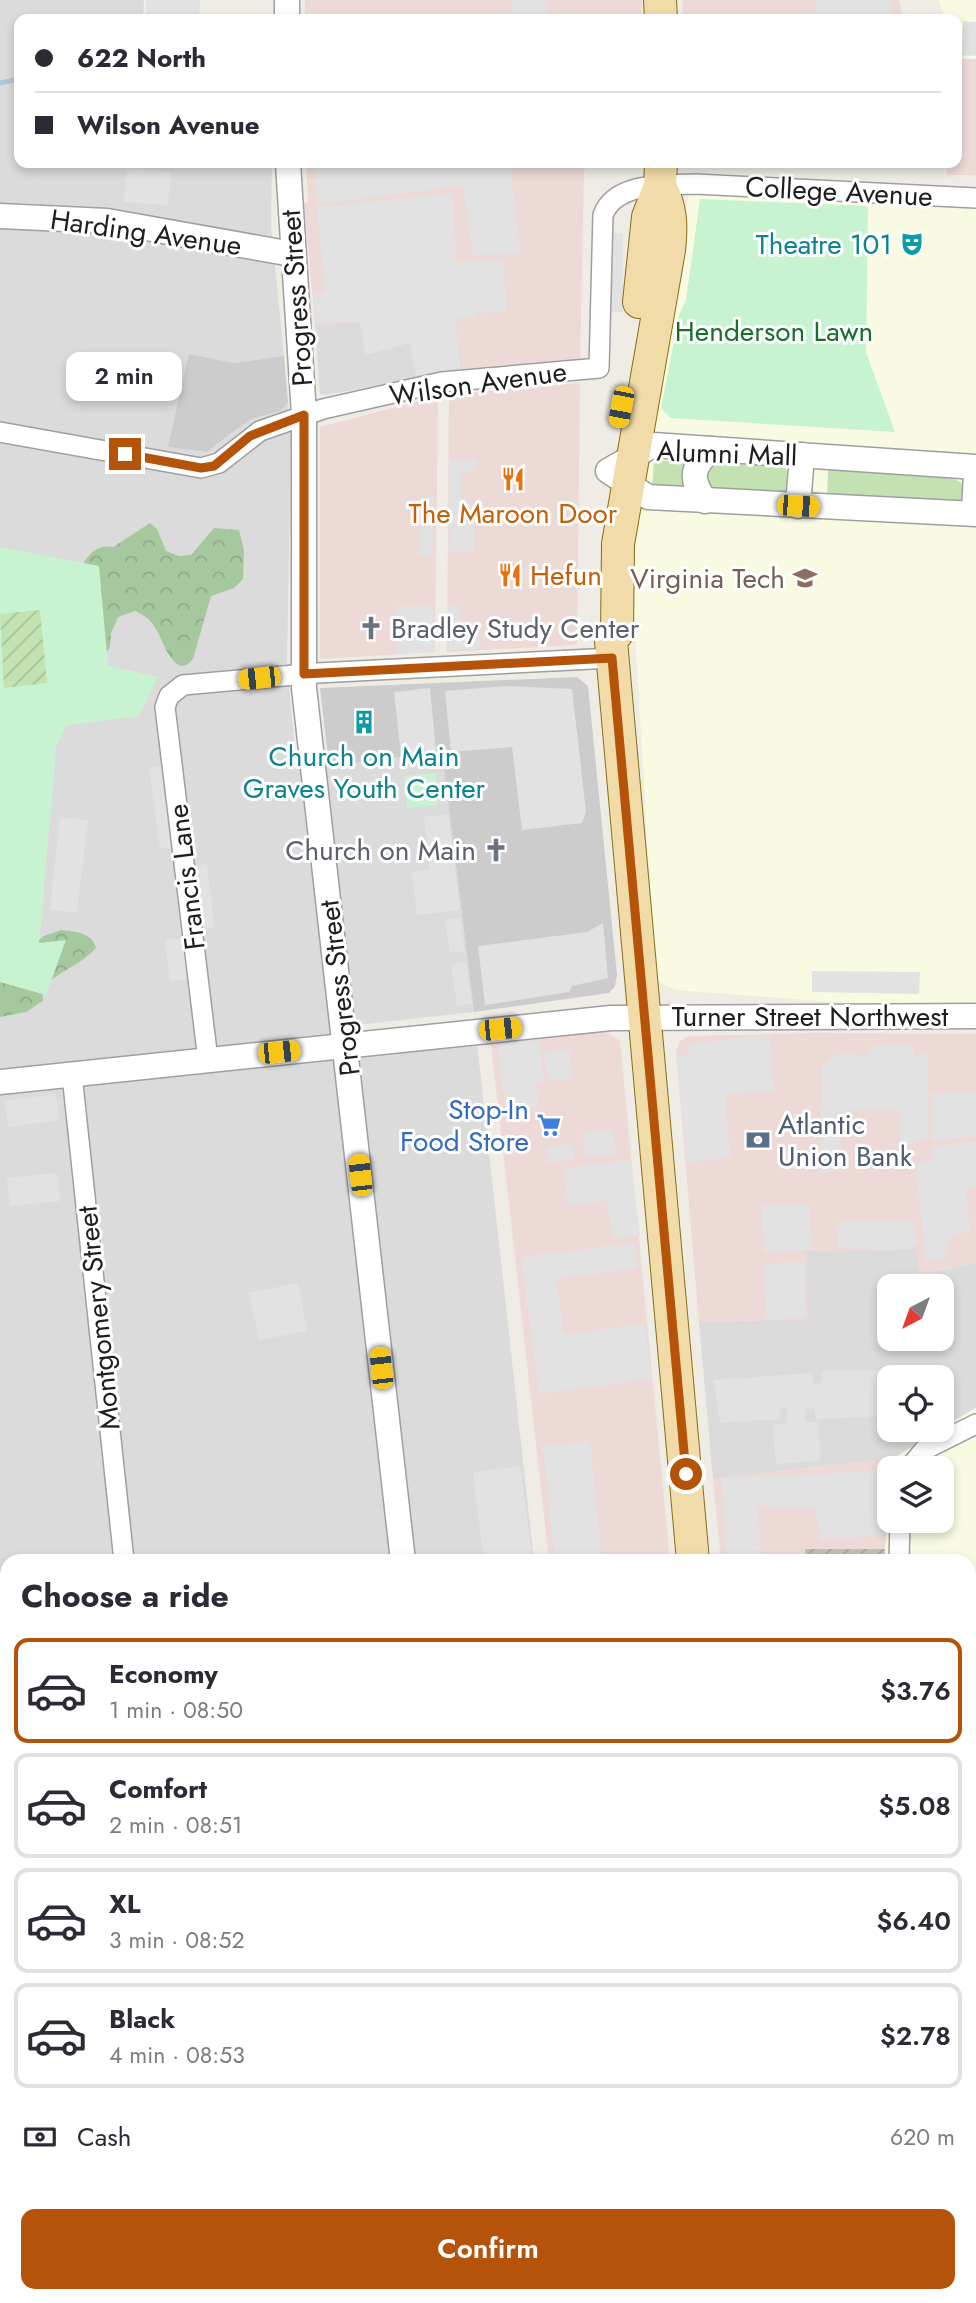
<!DOCTYPE html>
<meta charset="utf-8">
<style>
body{margin:0;font-family:Jost,sans-serif;background:#f7f7f7;color:#2b2b33;height:100vh;display:flex;flex-direction:column;font-size:26px;white-space:nowrap}
*{box-sizing:border-box;margin:0}
p{font-size:23px;color:#7c7c81}
.icon{flex:none;width:38px;height:38px;fill:none;stroke:currentColor;stroke-width:2;stroke-linecap:round;stroke-linejoin:round}
.map{position:relative;flex:1;overflow:hidden}
.details{position:absolute;left:0px;top:1554px;width:976px;height:749px;display:flex;flex-direction:column;background:#fff;border-radius:21px 21px 0 0;box-shadow:0 4px 10px #0003}
.details>*{flex:none}
.top-card{position:absolute;left:14px;top:14px;width:948px;height:154px;border-radius:14px;box-shadow:0 4px 10px #0003;display:grid;align-content:center;height:154px;padding:0 21px;background:#fff}
.needle{width:46px;rotate:221deg}
.controls{position:absolute;left:877px;top:1274px;display:grid;gap:14px}
.controls a{display:grid;place-items:center;width:77px;height:77px;border-radius:14px;background:#fff;box-shadow:0 4px 10px #0003;font-size:35px}
.end{position:absolute;width:32px;height:32px;margin:-16px;border:9px solid #b45309;background:#fff;box-shadow:0 0 0 4px #fff}
.from{border-radius:50%}
.bubble{position:absolute;height:49px;border-radius:14px;background:#fff;box-shadow:0 4px 10px #0003;font-size:23px;font-weight:600;line-height:49px;text-align:center}
.car{position:absolute;width:21px;height:42px;margin:-21px -10px;border-radius:9px;box-shadow:0 0 5px 2px #0007;background:linear-gradient(#f5c518 24%,#345 0 40%,#f5c518 0 76%,#345 0 86%,#f5c518 0)}
.top-card b{display:flex;align-items:center;gap:24px;height:66px;font-size:26px}
.top-card b+b{border-top:2px solid #e1e1e2}
.top-card i{width:18px;height:18px;background:#2b2b33}
ul{padding:0;list-style:none}
li{display:flex;align-items:center;gap:21px;height:105px;margin:0 14px 10px;padding:0 7px;border:4px solid #e1e1e2;border-radius:14px}
li div{flex:1}
li b{display:block;font-size:26px}
li em{font-style:normal;font-weight:600}
li.active{border-color:#b45309}
li>.icon{width:63px;height:63px;stroke-width:1.5}
h2{padding:0 21px;font-size:32px;line-height:84px}
.pay{display:flex;align-items:center;gap:18px;height:77px;padding:0 21px;font-size:26px}
.pay p{margin-inline-start:auto}
.action{display:flex;gap:14px;margin-top:auto;padding:14px 21px}
.action a{flex:1;height:80px;border-radius:14px;background:#b45309;color:#fff;font-size:28px;font-weight:600;line-height:80px;text-align:center}
.map>svg:first-child{display:block}
</style>
<div class="map">
<svg width="976" height="2303" viewBox="0 0 976 2303">
<defs>
<pattern id="construction-furrows" width="10" height="10" patternUnits="userSpaceOnUse" patternTransform="scale(1.75)"><rect width="10" height="10" fill="#bfc1b2"/><path d="M-1 1l2-2M0 10L10 0M9 11l2-2" fill="none" stroke="#a4a599"/></pattern>
<pattern id="forest-crowns" width="20" height="18" patternUnits="userSpaceOnUse" patternTransform="scale(1.75)"><rect width="20" height="18" fill="#a6c89f"/><path d="M2 6a3 3 0 1 1 6 0M12 15a3 3 0 1 1 6 0" fill="none" stroke="#8eab88"/></pattern>
<pattern id="garden-furrows" width="10" height="10" patternUnits="userSpaceOnUse" patternTransform="scale(1.75)"><rect width="10" height="10" fill="#c3e2b1"/><path d="M-1 1l2-2M0 10L10 0M9 11l2-2" fill="none" stroke="#a7c198"/></pattern>
</defs>
<rect width="100%" height="100%" fill="#eeece5"/>
<!-- residential -->
<g fill="#dcdbdb" fill-rule="evenodd">
<polygon points="0,0 144,0 143,19 19,19 19,163 272,163 271,227 284,356 234,363 189,355 207,452 238,428 252,419 275,413 288,402 291,438 287,665 297,769 442,752 474,1012 357,1025 361,1055 477,1043 534,1561 7,1561 7,2296 342,2296 341,2303 0,2303 0,982 39,944 56,745 67,725 139,716 157,677 108,666 0,547"/>
<polygon points="455,318 463,370 325,395 320,394 315,324"/>
<path d="M917,1249L920,1275L976,1262V1408L942,1427V1377H889V1430H938L894,1458L713,1479L699,1322L807,1319L805,1251ZM889,1286H942V1339H889Z"/>
<polygon points="970,2077 976,2078 976,2288 970,2291"/>
</g>
<!-- commercial -->
<g fill="#eddad7">
<polygon points="305,0 642,0 641,19 305,19"/>
<polygon points="683,0 899,0 903,19 682,19"/>
<polygon points="957,58 976,59 976,175 947,175 947,163 957,163"/>
<polygon points="306,163 616,163 584,169 580,366 463,370 455,318 315,324 304,203 308,203"/>
<polygon points="580,383 577,645 447,652 449,394"/>
<polygon points="438,396 435,652 320,659 320,427"/>
<polygon points="604,1030 620,1041 670,1561 549,1561 491,1044"/>
<polygon points="815,1033 976,1034 976,1262 919,1275 917,1249 805,1251 808,1319 699,1322 676,1051 680,1041 689,1036"/>
<polygon points="894,1458 893,1468 889,1468 885,1549 806,1549 806,1561 721,1561 713,1479"/>
<polygon points="976,1780 976,1840 970,1839 970,1784"/>
<polygon points="970,1909 976,1910 976,2078 970,2077"/>
<polygon points="584,2296 655,2296 655,2303 577,2303"/>
<polygon points="681,2296 790,2296 789,2303 680,2303"/>
</g>
<!-- education -->
<g fill="#f8fbe1">
<polygon points="939,0 976,0 976,59 957,58 957,19 944,19"/>
<polygon points="690,187 976,198 976,1003 860,1004 675,990 660,982 655,974 634,613 635,488"/>
<polygon points="976,1408 976,1715 970,1714 970,1561 884,1561 889,1507 889,1521 942,1521 942,1468 893,1468 894,1458"/>
</g>
<!-- religious -->
<g fill="#ccc">
<polygon points="189,354 234,363 284,356 288,402 280,411 252,419 238,428 207,452 168,447"/>
<polygon points="577,677 588,686 617,975 615,986 609,993 474,1012 442,752 329,766 320,688"/>
</g>
<!-- construction -->
<polygon fill="url(#construction-furrows)" points="805,1549 885,1549 884,1561 806,1561"/>
<!-- grass -->
<g fill="#c3e2b1">
<polygon points="654,460 687,462 689,487 652,490"/>
<polygon points="712,463 783,466 789,473 785,494 712,495 700,472"/>
<polygon points="828,470 953,478 963,484 964,498 960,504 827,501"/>
</g>
<!-- forest -->
<g fill="url(#forest-crowns)">
<path d="M150,523L157,529L166,551L179,556L191,555L214,528L239,530L244,550L243,579L234,588L211,596L193,659L187,665L180,666C158,652 165,623 135,611L118,617L111,633L110,648L102,656L78,571C88,557 94,544 113,547Z"/>
<path d="M61,930C75,932 92,932 96,948C82,964 60,971 42,987L43,1001L26,1012L0,1017V953L19,954L44,936Z"/>
</g>
<!-- park -->
<g fill="#c8f3d1">
<polygon points="700,199 868,206 866,352 895,432 670,418 661,408 679,315 686,300"/>
<polygon points="0,547 99,566 108,666 158,677 139,716 67,725 56,745 39,943 66,940 46,995 0,982"/>
<polygon points="435,773 438,805 407,808 404,776"/>
</g>
<!-- garden -->
<polygon fill="url(#garden-furrows)" points="40,610 47,683 4,688 0,614"/>
<!-- parking -->
<g fill="#e2e2e2">
<polygon points="146,0 200,0 199,19 146,19"/>
<polygon points="512,0 548,0 546,19 511,19"/>
<polygon points="816,0 891,0 892,19 817,19"/>
<polygon points="963,21 976,22 976,56 962,55"/>
<polygon points="313,163 510,163 521,254 473,255 463,186 317,204"/>
<polygon points="127,168 171,172 168,205 124,202"/>
<polygon points="453,193 456,263 503,259 507,312 474,313 474,318 455,318 461,369 416,376 410,343 366,355 360,322 316,321 314,294 325,292 317,207"/>
<polygon points="623,233 623,312 608,312 608,234"/>
<polygon points="450,459 476,459 476,472 461,473 461,503 483,503 483,517 474,518 474,551 449,551"/>
<polygon points="420,498 433,498 432,556 419,555"/>
<polygon points="448,605 459,605 460,639 480,639 480,649 449,650"/>
<polygon points="433,606 435,652 397,653 395,607"/>
<polygon points="507,686 572,689 586,812 582,823 522,830 512,747 451,752 445,691"/>
<polygon points="430,688 436,752 401,755 394,692"/>
<polygon points="163,766 174,847 160,849 149,768"/>
<polygon points="448,814 460,910 417,915 412,872 430,869 424,817"/>
<polygon points="60,817 88,820 77,913 50,910"/>
<polygon points="207,864 214,928 199,930 192,866"/>
<polygon points="460,918 465,951 450,953 445,920"/>
<polygon points="603,923 608,978 572,986 569,992 485,1005 478,946 587,932"/>
<polygon points="183,938 189,979 170,981 165,940"/>
<polygon points="466,962 472,1004 457,1006 451,964"/>
<polygon points="812,971 920,972 919,994 812,992"/>
<polygon points="770,1036 774,1091 725,1095 730,1158 686,1162 677,1056 689,1055 688,1043"/>
<polygon points="539,1040 544,1082 536,1083 539,1106 506,1110 497,1045"/>
<polygon points="870,1046 913,1046 914,1057 927,1053 927,1137 899,1150 900,1110 841,1111 840,1169 820,1175 822,1064 838,1054 856,1054 866,1059"/>
<polygon points="569,1049 573,1078 548,1081 544,1052"/>
<polygon points="976,1091 976,1136 931,1141 931,1093"/>
<polygon points="56,1094 59,1120 8,1127 5,1101"/>
<polygon points="612,1128 616,1154 586,1158 582,1133"/>
<polygon points="976,1141 976,1187 966,1189 970,1232 952,1235 942,1261 926,1261 915,1162 930,1162 933,1147"/>
<polygon points="572,1143 574,1160 548,1163 546,1147"/>
<polygon points="630,1160 640,1235 613,1239 607,1200 568,1205 563,1169"/>
<polygon points="57,1173 60,1201 10,1206 7,1178"/>
<polygon points="809,1204 812,1250 764,1252 761,1206"/>
<polygon points="837,1221 915,1222 917,1242 911,1249 838,1248"/>
<polygon points="634,1243 637,1268 556,1279 564,1334 644,1324 652,1379 539,1394 521,1257"/>
<polygon points="804,1262 806,1317 766,1319 764,1264"/>
<polygon points="298,1283 307,1331 259,1340 249,1293"/>
<polygon points="884,1370 884,1416 816,1419 814,1408 805,1409 806,1422 818,1422 820,1461 776,1464 773,1425 786,1423 788,1410 785,1407 779,1410 781,1419 720,1423 714,1380 812,1373 813,1383 817,1385 823,1380 821,1371"/>
<polygon points="590,1441 602,1561 555,1561 543,1445"/>
<polygon points="520,1466 532,1557 484,1561 473,1472"/>
<polygon points="889,1470 885,1535 820,1540 816,1507 773,1509 773,1505 758,1506 760,1558 787,1557 787,1561 726,1561 722,1479"/>
<polygon points="970,1925 976,1926 976,1983 970,1982"/>
<polygon points="391,2296 500,2296 491,2303 455,2303 432,2299 426,2303 390,2303"/>
<polygon points="831,2296 954,2296 936,2303 814,2303"/>
</g>
<g fill="none" stroke-linecap="round" stroke-linejoin="round">
<!-- stream -->
<polyline stroke="#abc7d6" stroke-width="5" points="0,83 19,79"/>
<!-- minor casing -->
<g stroke="#9f9f9f" stroke-width="22">
<g id="minor">
<path d="M0,432L201,468L219,463L260,431L323,409L442,382L599,368L603,215C615,182 666,185 696,184L976,198"/>
<polyline points="208,1060 165,707 169,696 183,685 317,673 612,658"/>
<polyline points="72,1075 124,1561"/>
<polyline points="909,1468 924,1450 976,1424"/>
<polyline points="899,1561 900,1521"/>
<polyline points="970,1733 976,1732"/>
<polyline points="108,2303 109,2296"/>
<polyline points="667,2303 667,2296"/>
</g>
</g>
<!-- tertiary casing -->
<g stroke="#9f9f9f" stroke-width="27">
<g id="tertiary">
<polyline points="287,19 287,0"/>
<polyline points="288,163 304,415 304,688 403,1561"/>
<polyline points="0,216 107,221 292,254"/>
<polyline points="976,467 653,445 608,471 648,497 976,514"/>
<path d="M705,501C690,478 691,469 711,449"/>
<polyline points="798,506 802,455"/>
<polyline points="974,513 976,474"/>
<polyline points="0,1082 611,1018 976,1016"/>
<polyline points="0,1738 7,1737"/>
<polyline points="355,2303 356,2296"/>
</g>
</g>
<!-- primary casing -->
<g stroke="#876f12" stroke-width="34">
<g id="primary">
<polyline points="660,0 661,19"/>
<path d="M660,186C671,208 672,225 669,250L618,544L617,633L611,641L693,1561"/>
<polyline points="639,302 648,217 660,186 661,163"/>
<polyline points="970,1857 976,1857"/>
<polyline points="970,1891 976,1890"/>
<polyline points="542,2303 549,2296"/>
</g>
</g>
<!-- minor -->
<use href="#minor" stroke="#fff" stroke-width="19"/>
<!-- tertiary -->
<use href="#tertiary" stroke="#fff" stroke-width="24"/>
<!-- primary -->
<use href="#primary" stroke="#f1dba8" stroke-width="32"/>
</g>
<g fill="none" stroke-linecap="round" stroke-linejoin="round">
<!-- route -->
<polyline stroke="#b45309" stroke-width="9" points="125,454 201,468 214,466 250,436 304,415 304,674 612,658 686,1474"/>
</g>
<!-- icons -->
<defs>
<g id="theatre-bare" transform="scale(1.89)"><path d="M-5-5.5Q0-4 5-5.5V0Q5 5 0 6Q-5 5-5 0ZM-3.3-2.5H-1v1.5H-3.3ZM1-2.5H3.3v1.5H1ZM-2.8 1Q0 5.5 2.8 1Z" fill="#0f9aa8" stroke="#fff" stroke-width="2.5" paint-order="stroke"/></g>
<g id="restaurant-bare" transform="scale(1.89)"><path d="M-5-6h1v4h1v-4h1v4h1v-4h1v5L-1.5 .5V6h-2V.5L-5-1ZM5-6V6H3V1.5H1.5Q1.5-4 5-6Z" fill="#e8710a" stroke="#fff" stroke-width="2.5" paint-order="stroke"/></g>
<g id="university-bare" transform="scale(1.89)"><path d="M0-5L7-2L0 1L-7-2ZM-4 1L0 2.5L4 1V4Q0 6-4 4Z" fill="#8d6e63" stroke="#fff" stroke-width="2.5" paint-order="stroke"/></g>
<g id="church-bare" transform="scale(1.89)"><path d="M-1.2-6h2.4v3.5h3.3v2.4h-3.3V6h-2.4V-.1h-3.3v-2.4h3.3Z" fill="#6b7280" stroke="#fff" stroke-width="2.5" paint-order="stroke"/></g>
<g id="building-bare" transform="scale(1.89)"><path d="M-4-6H4V6H1V3H-1V6H-4ZM-2.5-4.3h1.7v1.8h-1.7ZM.8-4.3h1.7v1.8H.8ZM-2.5-1h1.7V.8h-1.7ZM.8-1h1.7V.8H.8Z" fill="#0f9aa8" stroke="#fff" stroke-width="2.5" paint-order="stroke"/></g>
<g id="supermarket-bare" transform="scale(1.89)"><path d="M-6-5.5h2.5l.6 2H6L4.5 2H-2.5L-4.4-4H-6ZM-1.5 3.2a1.3 1.3 0 1 0 .1 0ZM3 3.2a1.3 1.3 0 1 0 .1 0Z" fill="#3f7fe0" stroke="#fff" stroke-width="2.5" paint-order="stroke"/></g>
<g id="bank-bare" transform="scale(1.89)"><path d="M-6-4H6V4H-6ZM0-2.3a2.3 2.3 0 1 0 0 4.6a2.3 2.3 0 1 0 0-4.6Z" fill="#5c6f8a" stroke="#fff" stroke-width="2.5" paint-order="stroke"/></g>
</defs>
<g fill-rule="evenodd">
<use href="#theatre-bare" x="912" y="244"/>
<use href="#restaurant-bare" x="513" y="479"/>
<use href="#restaurant-bare" x="510" y="575"/>
<use href="#university-bare" x="805" y="578"/>
<use href="#church-bare" x="371" y="628"/>
<use href="#building-bare" x="364" y="722"/>
<use href="#church-bare" x="496" y="850"/>
<use href="#supermarket-bare" x="549" y="1125"/>
<use href="#bank-bare" x="758" y="1140"/>
</g>
<g text-anchor="middle" stroke-width="6" stroke-linejoin="round" paint-order="stroke">
<!-- street labels -->
<g font-size="28" fill="#1e1e1e" stroke="#fff">
<text transform="translate(839 191) rotate(3)" y="10">College Avenue</text>
<text transform="translate(146 232) rotate(8)" y="10">Harding Avenue</text>
<text transform="translate(296 298) rotate(-94)" y="10">Progress Street</text>
<text transform="translate(478 383) rotate(-8)" y="10">Wilson Avenue</text>
<text transform="translate(727 453) rotate(2)" y="10">Alumni Mall</text>
<text transform="translate(186 877) rotate(-97)" y="10">Francis Lane</text>
<text transform="translate(339 988) rotate(-97)" y="10">Progress Street</text>
<text x="810" y="1026">Turner Street Northwest</text>
<text transform="translate(98 1318) rotate(-96)" y="10">Montgomery Street</text>
</g>
<!-- culture labels -->
<g font-size="28" fill="#0d838f" stroke="#fff" text-anchor="end">
<text x="892" y="254">Theatre 101</text>
<text x="364" y="766" text-anchor="middle">Church on Main<tspan x="364" dy="32">Graves Youth Center</tspan></text>
</g>
<!-- park labels -->
<g font-size="28" fill="#19702b" stroke="#fff">
<text x="774" y="341">Henderson Lawn</text>
</g>
<!-- food labels -->
<g font-size="28" fill="#c56008" stroke="#fff">
<text x="513" y="523">The Maroon Door</text>
<text x="530" y="585" text-anchor="start">Hefun</text>
</g>
<!-- education labels -->
<g font-size="28" fill="#785e54" stroke="#fff" text-anchor="end">
<text x="785" y="588">Virginia Tech</text>
</g>
<!-- worship labels -->
<g font-size="28" fill="#5b616d" stroke="#fff" text-anchor="start">
<text x="391" y="638">Bradley Study Center</text>
<text x="476" y="860" text-anchor="end">Church on Main</text>
</g>
<!-- shop labels -->
<g font-size="28" fill="#366cbe" stroke="#fff" text-anchor="end">
<text x="529" y="1119">Stop-In<tspan x="529" dy="32">Food Store</tspan></text>
</g>
<!-- service labels -->
<g font-size="28" fill="#4e5e75" stroke="#fff" text-anchor="start">
<text x="778" y="1134">Atlantic<tspan x="778" dy="32">Union Bank</tspan></text>
</g>
</g>
</svg>
<div class="controls">
<a><svg class="needle" viewBox="-14 -14 28 28"><path d="M0-13l5 13h-10z" fill="#e53935"/><path d="M0 13l5-13h-10z" fill="#7c7c81"/></svg></a>
<a><svg class="icon" aria-label="locate" viewBox="0 0 24 24"><circle cx="12" cy="12" r="6"/><path d="M12 2v4M12 18v4M2 12h4M18 12h4"/></svg></a>
<a><svg class="icon" aria-label="layers" viewBox="0 0 24 24"><path d="M12 4l9 5-9 5-9-5zM3 14l9 5 9-5"/></svg></a>
</div>
<i class="end from" style="left:686px;top:1474px"></i>
<i class="end" style="left:125px;top:454px"></i>
<div class="bubble" style="left:66px;top:352px;width:116px">2 min</div>
<i class="car" style="left:621px;top:407px;rotate:191deg"></i>
<i class="car" style="left:798px;top:506px;rotate:93deg"></i>
<i class="car" style="left:259px;top:678px;rotate:264deg"></i>
<i class="car" style="left:500px;top:1029px;rotate:84deg"></i>
<i class="car" style="left:279px;top:1052px;rotate:84deg"></i>
<i class="car" style="left:360px;top:1175px;rotate:354deg"></i>
<i class="car" style="left:381px;top:1368px;rotate:354deg"></i>
<div class="top-card">
<b><i class="from"></i>622 North</b>
<b><i></i>Wilson Avenue</b>
</div>
<section class="details">
<h2>Choose a ride</h2>
<ul>
<li class="active"><svg class="icon" aria-label="car" viewBox="0 0 24 24"><path d="M5 17H2v-5l4-1 3-4h7l3 4 3 1v5h-3M9 17h6M6 11h13"/><circle cx="7" cy="17" r="2"/><circle cx="17" cy="17" r="2"/></svg><div><b>Economy</b><p>1 min · 08:50</p></div><em>$3.76</em></li>
<li><svg class="icon" aria-label="car" viewBox="0 0 24 24"><path d="M5 17H2v-5l4-1 3-4h7l3 4 3 1v5h-3M9 17h6M6 11h13"/><circle cx="7" cy="17" r="2"/><circle cx="17" cy="17" r="2"/></svg><div><b>Comfort</b><p>2 min · 08:51</p></div><em>$5.08</em></li>
<li><svg class="icon" aria-label="car" viewBox="0 0 24 24"><path d="M5 17H2v-5l4-1 3-4h7l3 4 3 1v5h-3M9 17h6M6 11h13"/><circle cx="7" cy="17" r="2"/><circle cx="17" cy="17" r="2"/></svg><div><b>XL</b><p>3 min · 08:52</p></div><em>$6.40</em></li>
<li><svg class="icon" aria-label="car" viewBox="0 0 24 24"><path d="M5 17H2v-5l4-1 3-4h7l3 4 3 1v5h-3M9 17h6M6 11h13"/><circle cx="7" cy="17" r="2"/><circle cx="17" cy="17" r="2"/></svg><div><b>Black</b><p>4 min · 08:53</p></div><em>$2.78</em></li>
</ul>
<div class="pay"><svg class="icon" aria-label="cash" viewBox="0 0 24 24"><path d="M3 7h18v10H3z"/><circle cx="12" cy="12" r="2"/></svg>Cash<p>620 m</p></div>
<div class="action"><a>Confirm</a></div>
</section>
</div>
